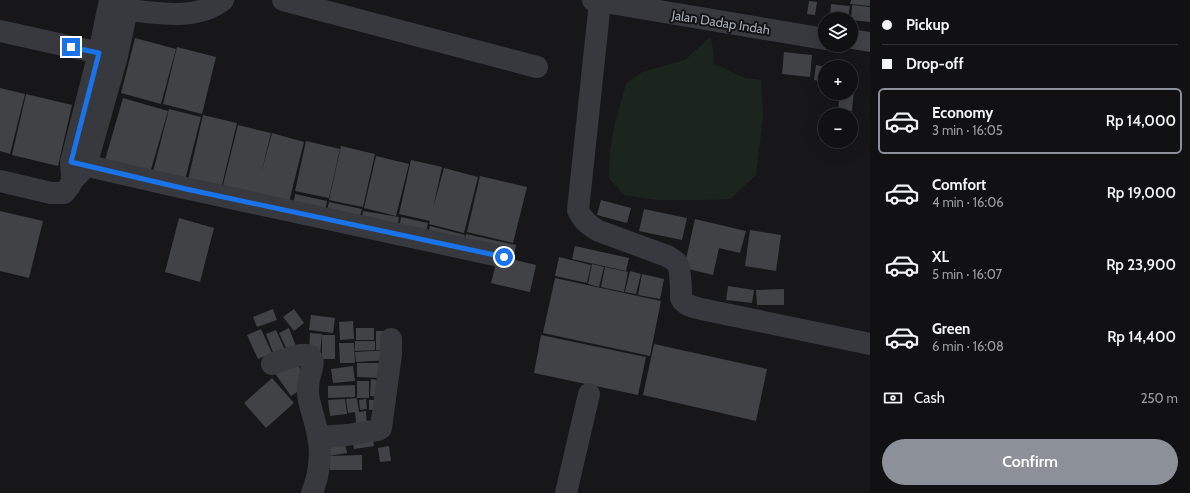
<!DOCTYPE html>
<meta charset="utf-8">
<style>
body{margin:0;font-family:Cabin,sans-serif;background:#1a1a1c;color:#f1f3f6;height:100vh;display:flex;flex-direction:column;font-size:15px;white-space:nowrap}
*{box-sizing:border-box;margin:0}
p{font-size:13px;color:#9c9da0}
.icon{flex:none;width:22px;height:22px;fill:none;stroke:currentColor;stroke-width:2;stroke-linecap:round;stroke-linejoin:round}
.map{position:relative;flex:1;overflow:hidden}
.sheet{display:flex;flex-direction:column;background:#111113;width:320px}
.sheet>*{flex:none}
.top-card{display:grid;align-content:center;height:88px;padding:0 12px;background:#111113}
.buttons{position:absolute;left:818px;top:12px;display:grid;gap:8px}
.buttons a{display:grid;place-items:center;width:40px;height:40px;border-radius:50%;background:#111113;box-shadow:0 4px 16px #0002,0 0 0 1px #303133;font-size:20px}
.end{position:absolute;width:18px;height:18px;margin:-9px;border:5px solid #1a73e8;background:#fff;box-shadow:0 0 0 2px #fff}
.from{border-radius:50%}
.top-card b{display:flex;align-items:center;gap:14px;height:38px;font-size:15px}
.top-card b+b{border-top:1px solid #303133}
.top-card i{width:10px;height:10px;background:#f1f3f6}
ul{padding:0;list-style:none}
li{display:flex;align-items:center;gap:12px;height:66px;margin:0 8px 6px;padding:0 4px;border:2px solid transparent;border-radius:6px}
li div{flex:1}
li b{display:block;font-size:15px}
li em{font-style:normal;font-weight:600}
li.current{border-color:#8c9099}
li>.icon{width:36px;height:36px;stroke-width:1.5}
.pay{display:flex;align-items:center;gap:10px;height:44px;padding:0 12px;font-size:15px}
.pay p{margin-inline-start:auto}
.action{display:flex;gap:8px;margin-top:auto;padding:8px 12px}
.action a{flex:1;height:46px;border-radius:24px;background:#8c9099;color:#fff;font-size:16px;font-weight:600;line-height:46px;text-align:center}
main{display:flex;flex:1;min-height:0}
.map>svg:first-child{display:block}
</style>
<main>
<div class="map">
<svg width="870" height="493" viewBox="0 0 870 493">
<rect width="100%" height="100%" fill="#171719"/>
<!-- green -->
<polygon fill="#1c251d" points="710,37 713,49 714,64 745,78 761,80 763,116 756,175 730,199 703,200 657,200 624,195 609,178 610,150 615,123 626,84 642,72 685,60"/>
<!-- building -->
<g fill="#414246">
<polygon points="851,0 870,0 870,6 850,4"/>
<polygon points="809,1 817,2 815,15 807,14"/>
<polygon points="831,4 850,6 848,19 830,18"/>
<polygon points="852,5 870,7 870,22 851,20"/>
<polygon points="851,29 870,32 870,52 834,46 834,45 851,45"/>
<polygon points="135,38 176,49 161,104 121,93"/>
<polygon points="177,47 216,57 202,114 163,104"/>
<polygon points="784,52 812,55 810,77 782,74"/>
<polygon points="816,65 825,67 825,82 814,80"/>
<polygon points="0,88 25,94 10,154 0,151"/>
<polygon points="851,89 854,89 852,111 838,109 840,93 851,93"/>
<polygon points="26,94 72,105 58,166 12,155"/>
<polygon points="123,98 168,111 150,173 105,160"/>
<polygon points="169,109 201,117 185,180 153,172"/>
<polygon points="203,115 237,123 221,189 188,180"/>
<polygon points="238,125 271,133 261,174 272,133 304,142 288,206 222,189"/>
<polygon points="306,141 340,149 329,198 295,191"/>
<polygon points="341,146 375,154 363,207 329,200"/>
<polygon points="376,156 409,164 396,216 364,208"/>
<polygon points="411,160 442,167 433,208 444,168 478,177 464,233 429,224 430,221 399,214"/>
<polygon points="480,176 527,187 513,243 467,232"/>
<polygon points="295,194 327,201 325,213 293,207"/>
<polygon points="601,200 631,208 627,223 597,215"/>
<polygon points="329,202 362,209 358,223 326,215"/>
<polygon points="644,209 687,218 682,240 639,231"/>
<polygon points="0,211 43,221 29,278 0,271"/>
<polygon points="363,211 399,217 397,229 361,223"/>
<polygon points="401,217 428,223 425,236 399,229"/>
<polygon points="179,218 214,228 200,282 165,272"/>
<polygon points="695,219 746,231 740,253 719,248 713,275 684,268"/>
<polygon points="430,226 465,235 462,246 427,238"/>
<polygon points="750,230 781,235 776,271 745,266"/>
<polygon points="466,234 516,245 514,256 464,245"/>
<polygon points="575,246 629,258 626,271 572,259"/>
<polygon points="498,256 536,265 530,292 491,283"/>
<polygon points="559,257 591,265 587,283 555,276"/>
<polygon points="592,264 604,267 599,287 588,284"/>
<polygon points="605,267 628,272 624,292 601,287"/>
<polygon points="630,271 641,274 636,294 625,292"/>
<polygon points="642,274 664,279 660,299 638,295"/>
<polygon points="555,278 661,301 650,356 543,333"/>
<polygon points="728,286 754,290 752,303 726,300"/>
<polygon points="784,289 784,305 757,305 756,290"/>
<polygon points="273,309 277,320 257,327 253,317"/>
<polygon points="294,309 304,323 294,331 283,317"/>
<polygon points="311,315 335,318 333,333 309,330"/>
<polygon points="353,321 354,339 340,340 339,322"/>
<polygon points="289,328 296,346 287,350 279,333"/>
<rect x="356" y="328" width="18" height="12"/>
<polygon points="261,329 272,353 258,359 247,335"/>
<polygon points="276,330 285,350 274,355 266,334"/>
<polygon points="376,331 390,331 391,350 376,350"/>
<polygon points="310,333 322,334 320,355 309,355"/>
<rect x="322" y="335" width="13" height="24"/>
<polygon points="541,335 646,357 638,395 534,373"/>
<polygon points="355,341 375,341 375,350 355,351"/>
<polygon points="339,343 354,343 355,363 340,363"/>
<polygon points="654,344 767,369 756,421 643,395"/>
<polygon points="389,350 390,360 356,362 355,352"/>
<polygon points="296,362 306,378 302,389 291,396 274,372"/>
<polygon points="357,363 384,363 384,378 357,377"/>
<polygon points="353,366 355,381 333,383 331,369"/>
<polygon points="272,378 294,403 266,428 244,403"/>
<polygon points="371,379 385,381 383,397 370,396"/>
<rect x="357" y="381" width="12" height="17"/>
<polygon points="355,385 355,397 328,398 328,386"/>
<polygon points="357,398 359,412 366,411 367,429 357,430 355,412 348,413 346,399"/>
<polygon points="345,399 347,414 330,416 328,400"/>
<polygon points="366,399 367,409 360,410 359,400"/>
<polygon points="369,400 382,400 382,409 369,410"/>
<polygon points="372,433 374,446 354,449 352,436"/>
<polygon points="344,439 347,453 329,456 327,442"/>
<polygon points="389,446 391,461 380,462 378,448"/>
<polygon points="362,455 362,470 330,470 329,456"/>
</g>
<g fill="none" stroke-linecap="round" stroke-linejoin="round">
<!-- minor -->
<g stroke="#37393e" stroke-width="22">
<polyline points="283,0 537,67"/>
<polyline points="593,0 825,39"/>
<path d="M600,2L578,210C582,220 589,226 599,231L667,256C670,258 675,260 677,263C681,270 681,290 681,298C685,307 698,308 706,310L870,344"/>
<path d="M127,10C159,13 196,21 223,0"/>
<polyline points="0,31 113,56"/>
<polyline points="71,162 171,185 504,257"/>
<polyline points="72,177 71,162 99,53 110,0"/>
<polyline points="0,181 51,193 64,193 69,187 73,180 86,166 117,56 129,0"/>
<path d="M272,364C280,361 303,351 310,356C316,361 310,373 309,379C308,384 308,390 308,394C310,409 316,422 318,436C322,454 319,476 312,493"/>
<polyline points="319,437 347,435 378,430 381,428 391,354 391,339"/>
<polyline points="566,493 589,394"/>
</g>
</g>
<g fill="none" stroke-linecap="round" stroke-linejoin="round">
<!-- route -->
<polyline stroke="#1a73e8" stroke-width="5" points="71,47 99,53 71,162 186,189 504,257"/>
</g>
<g text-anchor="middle" stroke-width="4" stroke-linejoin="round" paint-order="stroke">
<!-- street labels -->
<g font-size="13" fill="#a8aeba" stroke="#121214">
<text transform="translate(721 22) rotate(9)" y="5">Jalan Dadap Indah</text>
</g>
</g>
</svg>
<div class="buttons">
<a><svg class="icon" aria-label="layers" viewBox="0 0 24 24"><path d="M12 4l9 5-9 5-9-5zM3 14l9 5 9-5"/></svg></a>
<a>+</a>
<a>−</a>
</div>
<i class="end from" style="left:504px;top:257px"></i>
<i class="end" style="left:71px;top:47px"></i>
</div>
<section class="sheet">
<div class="top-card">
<b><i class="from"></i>Pickup</b>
<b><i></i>Drop-off</b>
</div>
<ul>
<li class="current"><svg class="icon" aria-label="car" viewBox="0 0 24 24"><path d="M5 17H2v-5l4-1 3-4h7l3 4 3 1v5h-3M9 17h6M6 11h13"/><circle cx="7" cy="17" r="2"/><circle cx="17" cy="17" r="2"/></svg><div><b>Economy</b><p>3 min · 16:05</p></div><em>Rp 14,000</em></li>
<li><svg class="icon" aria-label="car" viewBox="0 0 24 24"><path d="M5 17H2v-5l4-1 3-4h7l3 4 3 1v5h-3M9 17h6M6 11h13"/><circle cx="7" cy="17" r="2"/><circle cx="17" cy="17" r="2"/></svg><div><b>Comfort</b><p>4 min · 16:06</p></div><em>Rp 19,000</em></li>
<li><svg class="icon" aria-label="car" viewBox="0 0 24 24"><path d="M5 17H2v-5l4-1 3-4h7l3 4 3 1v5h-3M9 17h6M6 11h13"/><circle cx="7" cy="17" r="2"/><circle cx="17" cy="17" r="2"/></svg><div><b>XL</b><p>5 min · 16:07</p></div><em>Rp 23,900</em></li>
<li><svg class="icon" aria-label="car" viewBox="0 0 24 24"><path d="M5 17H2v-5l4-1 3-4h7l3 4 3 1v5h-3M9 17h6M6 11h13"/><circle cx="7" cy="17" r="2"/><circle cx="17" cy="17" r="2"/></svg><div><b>Green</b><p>6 min · 16:08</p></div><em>Rp 14,400</em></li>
</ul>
<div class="pay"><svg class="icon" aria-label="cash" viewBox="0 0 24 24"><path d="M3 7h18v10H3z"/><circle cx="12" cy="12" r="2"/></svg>Cash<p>250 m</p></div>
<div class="action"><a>Confirm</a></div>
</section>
</main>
